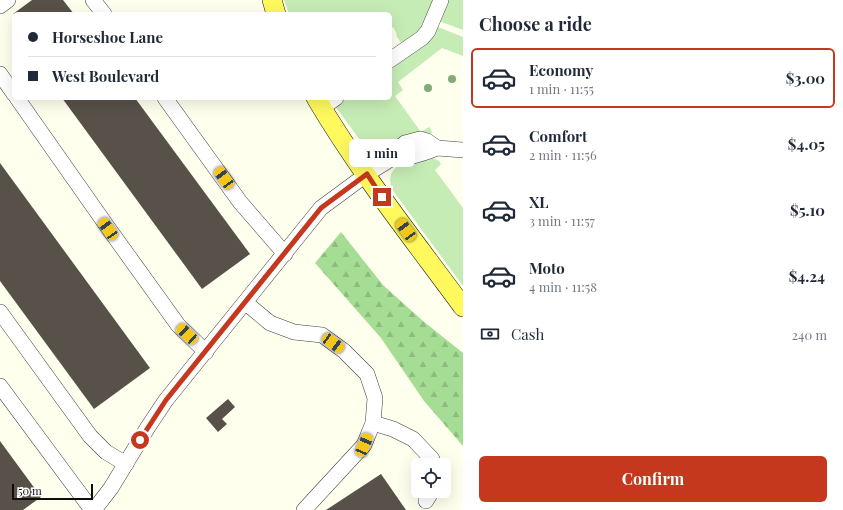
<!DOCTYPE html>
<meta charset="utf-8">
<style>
body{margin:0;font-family:"Playfair Display",serif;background:#f2f2f3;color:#1f2937;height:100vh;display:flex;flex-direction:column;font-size:15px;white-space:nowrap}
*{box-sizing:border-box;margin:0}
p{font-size:13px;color:#747a83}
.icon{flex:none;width:22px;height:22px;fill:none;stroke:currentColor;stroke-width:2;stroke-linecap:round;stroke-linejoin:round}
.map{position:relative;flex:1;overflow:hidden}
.sheet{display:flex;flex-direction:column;background:#fff;width:380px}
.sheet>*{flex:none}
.banner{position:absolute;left:12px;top:12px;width:380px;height:88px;border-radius:6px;box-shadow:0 4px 16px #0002;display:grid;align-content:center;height:88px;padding:0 16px;background:#fff}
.fabs{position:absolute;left:411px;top:458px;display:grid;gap:8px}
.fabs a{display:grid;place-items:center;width:40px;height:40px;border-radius:6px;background:#fff;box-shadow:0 4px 16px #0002;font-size:20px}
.scale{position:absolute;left:12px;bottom:10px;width:81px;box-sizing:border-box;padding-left:4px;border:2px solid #0d0d0d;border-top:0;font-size:11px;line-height:14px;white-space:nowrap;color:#0d0d0d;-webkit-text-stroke:3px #fff;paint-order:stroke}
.end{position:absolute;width:18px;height:18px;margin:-9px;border:5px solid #c5381e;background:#fff;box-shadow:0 0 0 2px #fff}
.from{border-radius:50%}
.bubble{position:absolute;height:28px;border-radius:6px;background:#fff;box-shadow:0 4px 16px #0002;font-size:13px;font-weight:700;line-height:28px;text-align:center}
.car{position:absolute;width:12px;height:24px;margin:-12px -6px;border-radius:5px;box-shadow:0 0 3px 1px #0007;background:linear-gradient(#f5c518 24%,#345 0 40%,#f5c518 0 76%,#345 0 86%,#f5c518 0)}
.banner b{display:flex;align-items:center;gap:14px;height:38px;font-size:15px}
.banner b+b{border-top:1px solid #e0e1e3}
.banner i{width:10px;height:10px;background:#1f2937}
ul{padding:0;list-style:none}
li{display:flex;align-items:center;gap:12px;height:60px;margin:0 8px 6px;padding:0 8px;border:2px solid transparent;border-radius:6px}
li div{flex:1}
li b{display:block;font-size:15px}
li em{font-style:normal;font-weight:700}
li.on{border-color:#c5381e}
li>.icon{width:36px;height:36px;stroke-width:1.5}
h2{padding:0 16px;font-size:18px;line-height:48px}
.pay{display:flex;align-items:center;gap:10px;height:44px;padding:0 16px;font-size:15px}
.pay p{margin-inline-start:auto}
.action{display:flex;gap:8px;margin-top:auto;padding:8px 16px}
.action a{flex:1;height:46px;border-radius:6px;background:#c5381e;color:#fff;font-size:16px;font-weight:700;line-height:46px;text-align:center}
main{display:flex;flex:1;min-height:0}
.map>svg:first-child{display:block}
</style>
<main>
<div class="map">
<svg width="463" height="510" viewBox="0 0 463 510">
<defs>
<pattern id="forest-firs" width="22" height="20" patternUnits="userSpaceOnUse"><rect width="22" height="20" fill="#a5dd94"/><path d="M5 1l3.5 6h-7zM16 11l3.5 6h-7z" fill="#8dbc7e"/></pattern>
</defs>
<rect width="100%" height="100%" fill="#ffe"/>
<!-- green -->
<g fill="#c6ecb5">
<polygon points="284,0 436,0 424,29 403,46 396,35 397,34 393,27 390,29 390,14 289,14"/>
<polygon points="444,0 463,0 463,30 436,20"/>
<path d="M438,27L463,37V56L442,48L398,82L403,90L395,96L421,132L429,127L431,129L432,133C428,133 423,132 419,133C400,139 386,159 365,147L335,106L346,98H390V66Z"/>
<path d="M426,157C432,158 438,158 441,164L435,170L463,208V286L391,188C386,163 407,162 426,157Z"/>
</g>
<!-- forest -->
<polygon fill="url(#forest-firs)" points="341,232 383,285 423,321 463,353 463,446 424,401 381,338 315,263"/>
<!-- building -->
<g fill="#575149">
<polygon points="32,0 63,0 74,14 13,14"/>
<polygon points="62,98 135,98 250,254 202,289"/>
<polygon points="0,163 150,368 94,409 0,281"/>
<polygon points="228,399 235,407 222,419 227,424 218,432 206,418"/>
<polygon points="0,441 41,497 23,510 0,510"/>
<polygon points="381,474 406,510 326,510"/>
</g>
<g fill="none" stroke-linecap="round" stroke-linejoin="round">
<!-- minor casing -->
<g stroke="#404040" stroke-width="16">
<g id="minor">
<polyline points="93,0 104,14"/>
<polyline points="0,6 8,0"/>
<polyline points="390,60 422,38 428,31 441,0"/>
<polyline points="0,74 14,94"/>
<polyline points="17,98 109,229 178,325 206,352"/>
<polyline points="165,98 240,202 285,254"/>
<polyline points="322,108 336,98"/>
<polyline points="437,148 463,150"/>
<polyline points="246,303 270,323 294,332 322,335 344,351 367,374 375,398 373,423 364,445 304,510"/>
<polyline points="0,312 90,436 106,452 126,464"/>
<polyline points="0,386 92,510"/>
<polyline points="373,423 393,429 413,439 432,459 434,465"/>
<polyline points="426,501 432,491"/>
<path d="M94,510L111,488L148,427L166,400L321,208L367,174L391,159L395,151L405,143L420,139L427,141L437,148C422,154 407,159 391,159"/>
</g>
</g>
<!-- major casing -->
<g stroke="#1e1e1e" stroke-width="20">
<g id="major">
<polyline points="272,0 276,14"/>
<path d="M316,98C359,171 413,239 463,307"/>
</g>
</g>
<!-- minor -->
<use href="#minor" stroke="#fff" stroke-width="15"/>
<!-- major -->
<use href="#major" stroke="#fff95e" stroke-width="19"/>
</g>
<!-- trees -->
<g fill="#81ac79">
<circle cx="452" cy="79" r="4"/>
<circle cx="428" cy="88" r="4"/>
</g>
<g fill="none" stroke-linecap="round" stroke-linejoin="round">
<!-- route -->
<polyline stroke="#c5381e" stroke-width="5" points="140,440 166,400 321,208 367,174 382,197"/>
</g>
</svg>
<div class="fabs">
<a><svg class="icon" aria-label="locate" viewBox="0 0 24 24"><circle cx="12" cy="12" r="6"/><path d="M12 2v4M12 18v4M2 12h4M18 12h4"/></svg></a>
</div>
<div class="scale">50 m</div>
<i class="end from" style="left:140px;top:440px"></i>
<i class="end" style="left:382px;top:197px"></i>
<div class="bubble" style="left:349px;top:139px;width:66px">1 min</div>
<i class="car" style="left:224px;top:178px;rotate:324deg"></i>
<i class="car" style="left:108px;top:229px;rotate:325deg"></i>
<i class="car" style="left:406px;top:230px;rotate:324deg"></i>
<i class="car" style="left:187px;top:334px;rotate:313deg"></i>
<i class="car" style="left:333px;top:343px;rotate:126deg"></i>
<i class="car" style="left:364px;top:445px;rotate:23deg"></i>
<div class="banner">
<b><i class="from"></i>Horseshoe Lane</b>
<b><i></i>West Boulevard</b>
</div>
</div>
<section class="sheet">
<h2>Choose a ride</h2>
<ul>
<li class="on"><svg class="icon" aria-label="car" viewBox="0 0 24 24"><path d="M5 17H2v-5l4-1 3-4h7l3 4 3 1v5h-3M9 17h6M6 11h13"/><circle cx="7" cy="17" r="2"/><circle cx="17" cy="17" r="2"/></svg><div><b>Economy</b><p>1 min · 11:55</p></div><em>$3.00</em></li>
<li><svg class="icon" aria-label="car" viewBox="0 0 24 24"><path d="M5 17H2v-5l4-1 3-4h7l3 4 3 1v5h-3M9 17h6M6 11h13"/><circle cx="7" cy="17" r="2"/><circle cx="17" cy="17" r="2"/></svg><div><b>Comfort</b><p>2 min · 11:56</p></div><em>$4.05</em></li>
<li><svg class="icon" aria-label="car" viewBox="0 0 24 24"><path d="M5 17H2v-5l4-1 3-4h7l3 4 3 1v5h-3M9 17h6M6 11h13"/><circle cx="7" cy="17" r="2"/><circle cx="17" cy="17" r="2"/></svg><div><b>XL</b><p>3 min · 11:57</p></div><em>$5.10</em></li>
<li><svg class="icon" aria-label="car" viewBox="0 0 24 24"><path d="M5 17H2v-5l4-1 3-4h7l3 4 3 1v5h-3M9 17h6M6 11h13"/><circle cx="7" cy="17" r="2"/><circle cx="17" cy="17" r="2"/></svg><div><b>Moto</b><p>4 min · 11:58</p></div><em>$4.24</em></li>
</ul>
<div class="pay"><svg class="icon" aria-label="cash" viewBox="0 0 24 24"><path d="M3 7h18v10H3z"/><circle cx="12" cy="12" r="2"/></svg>Cash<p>240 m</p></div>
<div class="action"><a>Confirm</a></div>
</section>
</main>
